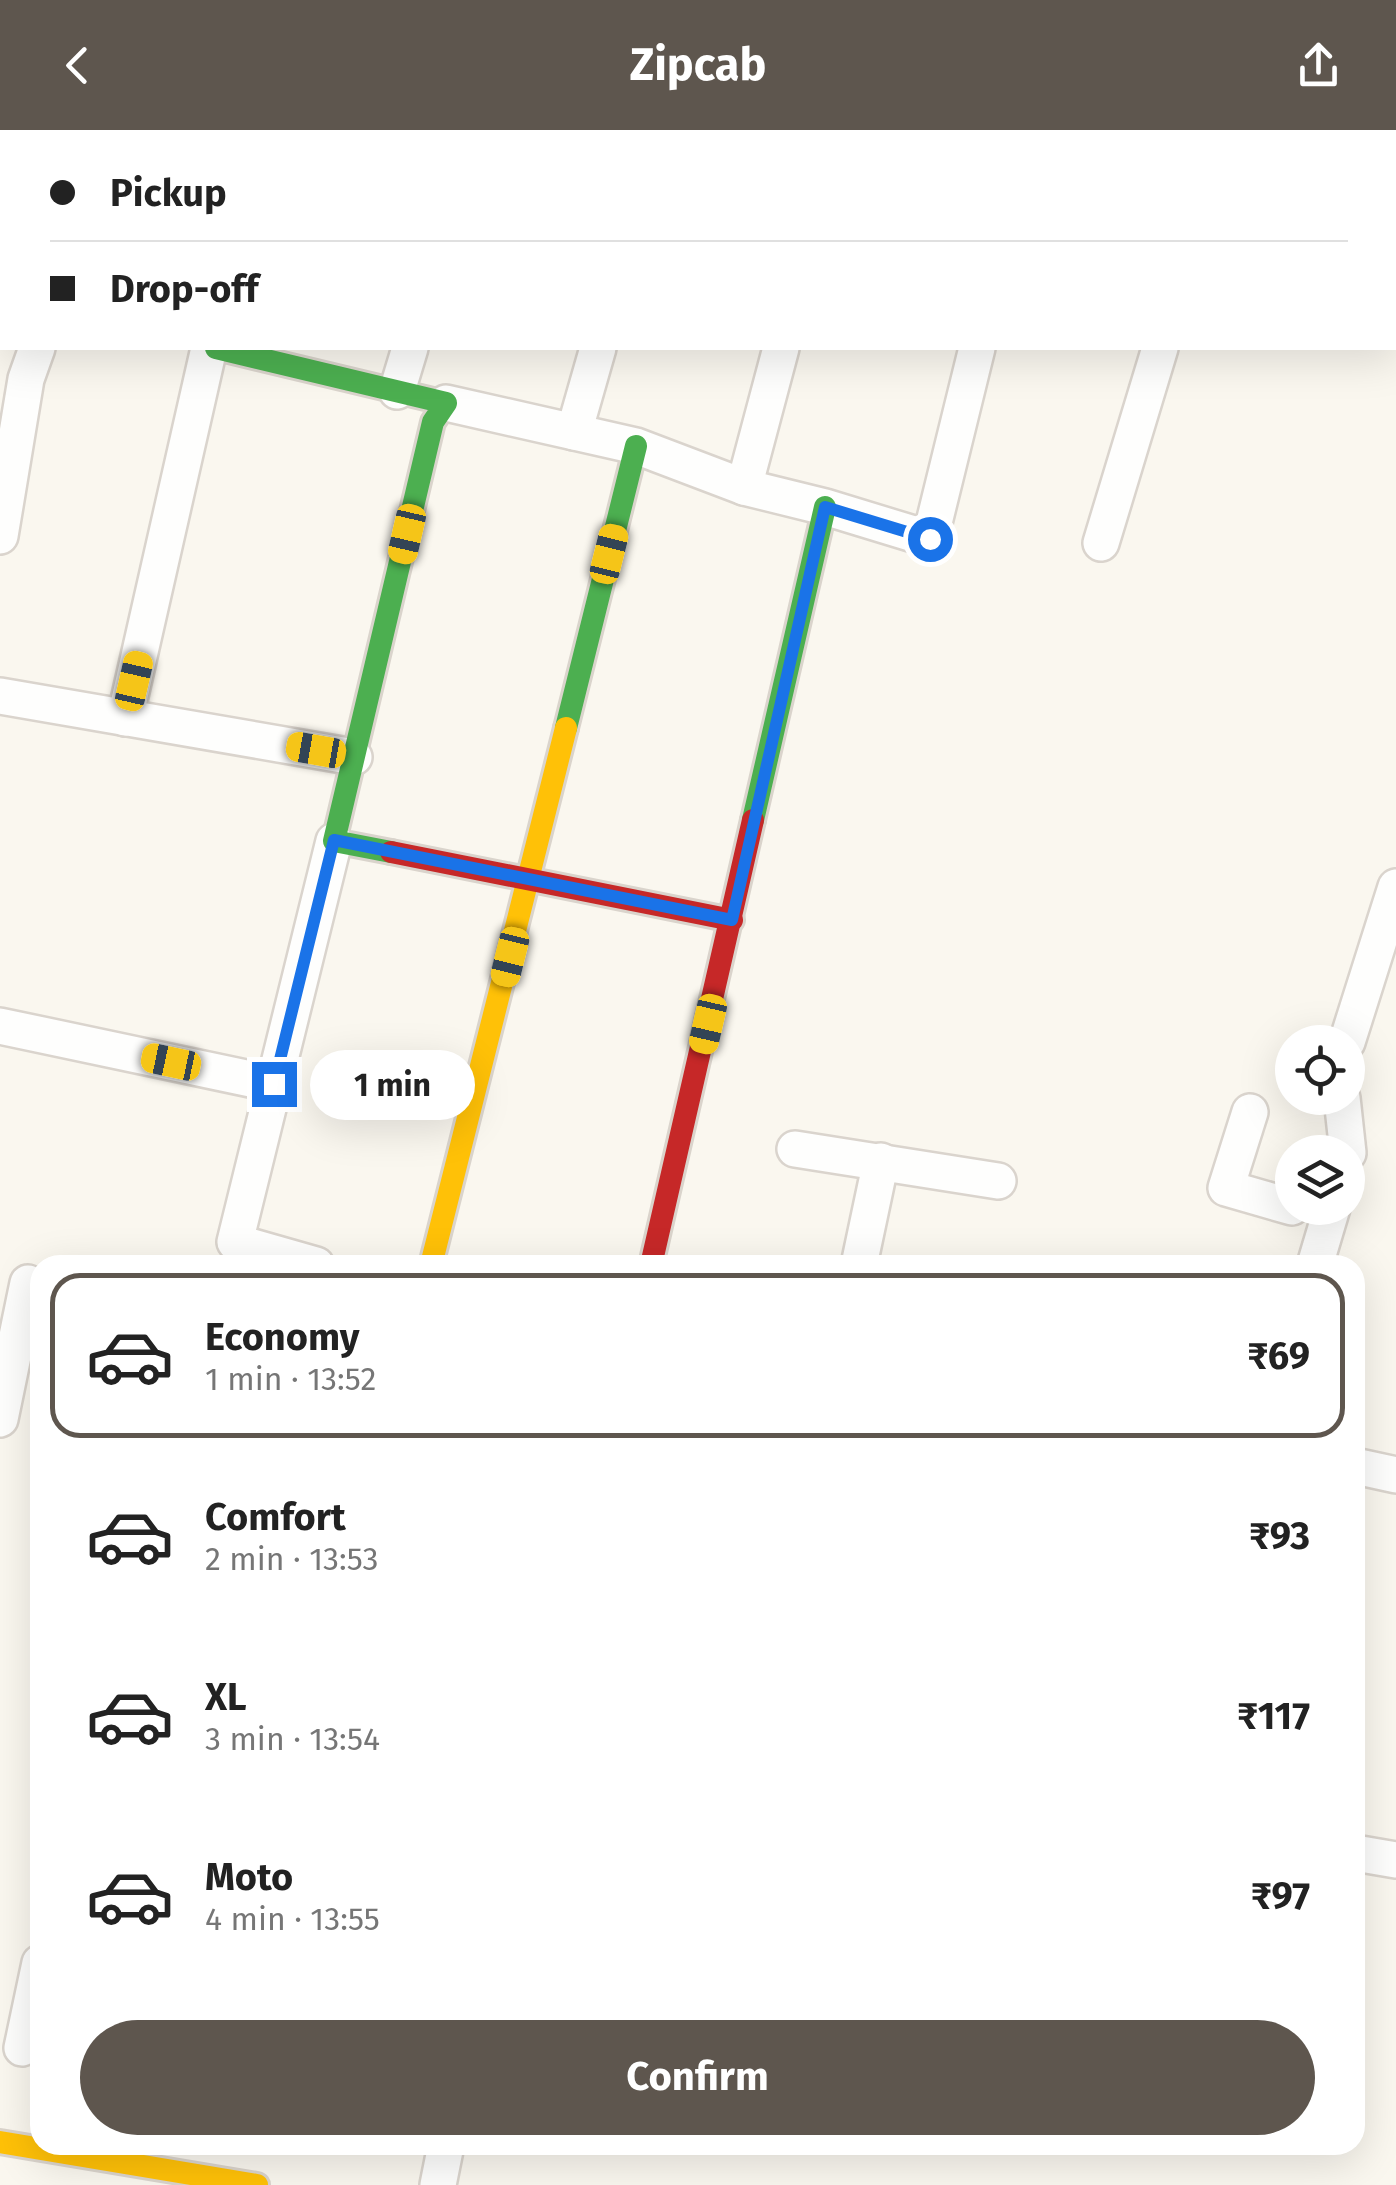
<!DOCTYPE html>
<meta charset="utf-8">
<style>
body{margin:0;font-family:"Fira Sans",sans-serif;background:#f2f2f2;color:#222;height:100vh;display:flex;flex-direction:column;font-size:38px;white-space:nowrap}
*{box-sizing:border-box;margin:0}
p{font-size:32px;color:#767676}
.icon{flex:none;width:55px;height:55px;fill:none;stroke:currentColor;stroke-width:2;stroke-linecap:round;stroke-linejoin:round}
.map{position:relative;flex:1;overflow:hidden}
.side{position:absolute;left:30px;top:1125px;width:1335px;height:900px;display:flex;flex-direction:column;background:#fff;border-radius:30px;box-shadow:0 10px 40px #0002}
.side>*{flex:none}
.guide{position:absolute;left:0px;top:0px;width:1398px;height:220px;box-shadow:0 10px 40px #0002;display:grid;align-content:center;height:220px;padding:0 50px;background:#fff}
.controls{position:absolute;left:1275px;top:895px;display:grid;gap:20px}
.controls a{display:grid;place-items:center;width:90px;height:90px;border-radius:50%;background:#fff;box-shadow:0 10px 40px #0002;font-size:50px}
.end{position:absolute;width:45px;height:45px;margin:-22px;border:12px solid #1a73e8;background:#fff;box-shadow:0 0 0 5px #fff}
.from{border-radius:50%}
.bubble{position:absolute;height:70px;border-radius:35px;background:#fff;box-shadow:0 10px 40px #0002;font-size:32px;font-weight:700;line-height:70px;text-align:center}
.car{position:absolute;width:30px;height:60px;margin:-30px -15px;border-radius:12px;box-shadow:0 0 8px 2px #0007;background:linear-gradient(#f5c518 24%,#345 0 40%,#f5c518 0 76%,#345 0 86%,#f5c518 0)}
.guide b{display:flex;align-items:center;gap:35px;height:95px;font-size:38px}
.guide b+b{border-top:2px solid #e0e0e0}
.guide i{width:25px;height:25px;background:#222}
ul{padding:18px 0 0;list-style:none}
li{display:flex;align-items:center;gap:30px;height:165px;margin:0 20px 15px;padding:0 30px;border:5px solid transparent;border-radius:30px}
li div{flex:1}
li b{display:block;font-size:38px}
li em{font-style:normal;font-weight:700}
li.selected{border-color:#5e564e}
li>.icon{width:90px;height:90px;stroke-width:1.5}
.action{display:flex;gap:20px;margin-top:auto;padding:20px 50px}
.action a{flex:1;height:115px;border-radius:60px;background:#5e564e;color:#fff;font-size:40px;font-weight:700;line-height:115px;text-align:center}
header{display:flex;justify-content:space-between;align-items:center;height:130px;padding:0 50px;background:#5e564e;color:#fff;font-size:45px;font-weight:700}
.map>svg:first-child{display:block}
</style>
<header><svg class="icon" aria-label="back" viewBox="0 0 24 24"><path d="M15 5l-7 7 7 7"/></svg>Zipcab<svg class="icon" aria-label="share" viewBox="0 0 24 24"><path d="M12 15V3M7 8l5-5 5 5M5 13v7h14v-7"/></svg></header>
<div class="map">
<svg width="1396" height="2055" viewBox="0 0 1396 2055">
<rect width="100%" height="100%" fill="#faf7ef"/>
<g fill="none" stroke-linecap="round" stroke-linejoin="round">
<!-- street casing -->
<g stroke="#dad4cd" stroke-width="40">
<g id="street">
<polyline points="107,0 117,2"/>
<polyline points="261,2 262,0"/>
<polyline points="472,2 473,0"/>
<polyline points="661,2 662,0"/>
<polyline points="839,2 840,0"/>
<polyline points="1029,2 1030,0"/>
<polyline points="1226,2 1226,0"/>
<polyline points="0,139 2,140"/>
<polyline points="397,261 410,218"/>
<polyline points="446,273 636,316 744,357 825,377 930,409 977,218"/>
<polyline points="574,302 598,218"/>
<polyline points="744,357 781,218"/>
<polyline points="0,406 26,249 37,218"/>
<polyline points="1101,413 1160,218"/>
<polyline points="0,566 354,627"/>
<polyline points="125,588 209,218"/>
<polyline points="0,896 274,954"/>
<polyline points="1347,912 1396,757"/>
<polyline points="1342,968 1348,1023"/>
<polyline points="1250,982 1226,1058 1292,1077"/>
<polyline points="795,1019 998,1051"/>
<polyline points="316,1135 235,1112 334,711"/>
<polyline points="859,1135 881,1031"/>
<polyline points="1315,1135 1332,1078"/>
<polyline points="0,1289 28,1153"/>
<polyline points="1355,1336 1396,1345"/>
<polyline points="1355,1723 1396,1730"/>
<polyline points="22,1918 40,1833"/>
<polyline points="438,2055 446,2015"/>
</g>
</g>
<!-- fast casing -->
<g stroke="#dad4cc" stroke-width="28">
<g id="fast">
<polyline points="216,218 446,273 433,292 334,711 391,722"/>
<polyline points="566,598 636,316"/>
<polyline points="753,690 825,377"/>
</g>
</g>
<!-- slow casing -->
<g stroke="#dad4cc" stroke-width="28">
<g id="slow">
<polyline points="431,1135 566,598"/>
<polyline points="0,2012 257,2055"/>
</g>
</g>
<!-- jam casing -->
<g stroke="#dad4cc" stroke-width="28">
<g id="jam">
<polyline points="391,722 732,790"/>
<polyline points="651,1135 753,690"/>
</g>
</g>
<!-- street -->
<use href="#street" stroke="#fefefd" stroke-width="35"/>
<!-- fast -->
<use href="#fast" stroke="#4caf50" stroke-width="22"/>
<!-- slow -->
<use href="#slow" stroke="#ffc107" stroke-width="22"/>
<!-- jam -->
<use href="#jam" stroke="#c62828" stroke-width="22"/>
</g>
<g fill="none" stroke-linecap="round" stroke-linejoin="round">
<!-- route -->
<polyline stroke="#1a73e8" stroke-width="12" points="274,954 334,710 732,790 825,377 930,409"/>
</g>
</svg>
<div class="controls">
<a><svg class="icon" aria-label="locate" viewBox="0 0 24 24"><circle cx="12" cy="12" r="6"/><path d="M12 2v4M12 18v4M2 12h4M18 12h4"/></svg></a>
<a><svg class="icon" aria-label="layers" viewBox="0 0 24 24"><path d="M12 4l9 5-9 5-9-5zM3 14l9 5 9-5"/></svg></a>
</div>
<i class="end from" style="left:930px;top:409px"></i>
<i class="end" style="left:274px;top:954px"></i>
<div class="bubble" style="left:310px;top:920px;width:165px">1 min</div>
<i class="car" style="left:407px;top:404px;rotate:193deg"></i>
<i class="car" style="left:609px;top:424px;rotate:14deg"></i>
<i class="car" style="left:134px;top:551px;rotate:13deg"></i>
<i class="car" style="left:316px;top:620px;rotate:280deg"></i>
<i class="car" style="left:510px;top:827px;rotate:194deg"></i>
<i class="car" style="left:708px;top:894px;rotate:193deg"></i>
<i class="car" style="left:171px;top:932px;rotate:282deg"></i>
<div class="guide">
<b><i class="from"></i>Pickup</b>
<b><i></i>Drop-off</b>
</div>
<section class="side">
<ul>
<li class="selected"><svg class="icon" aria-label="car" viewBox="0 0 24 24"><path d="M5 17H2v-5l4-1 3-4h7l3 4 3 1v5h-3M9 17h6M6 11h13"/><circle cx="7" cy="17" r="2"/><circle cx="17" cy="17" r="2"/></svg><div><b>Economy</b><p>1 min · 13:52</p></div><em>₹69</em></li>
<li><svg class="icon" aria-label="car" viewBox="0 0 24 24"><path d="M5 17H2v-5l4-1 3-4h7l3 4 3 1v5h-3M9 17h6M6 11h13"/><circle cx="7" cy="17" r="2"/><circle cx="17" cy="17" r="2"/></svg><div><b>Comfort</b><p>2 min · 13:53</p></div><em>₹93</em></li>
<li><svg class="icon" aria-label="car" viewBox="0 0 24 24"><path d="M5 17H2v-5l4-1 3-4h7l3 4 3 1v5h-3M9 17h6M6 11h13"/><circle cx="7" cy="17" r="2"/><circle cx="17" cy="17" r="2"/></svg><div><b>XL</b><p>3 min · 13:54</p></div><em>₹117</em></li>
<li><svg class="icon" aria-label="car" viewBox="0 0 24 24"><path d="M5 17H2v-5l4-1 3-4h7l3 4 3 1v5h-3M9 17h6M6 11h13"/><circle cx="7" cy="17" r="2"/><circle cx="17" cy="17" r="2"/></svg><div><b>Moto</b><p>4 min · 13:55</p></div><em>₹97</em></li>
</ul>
<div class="action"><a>Confirm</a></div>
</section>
</div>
